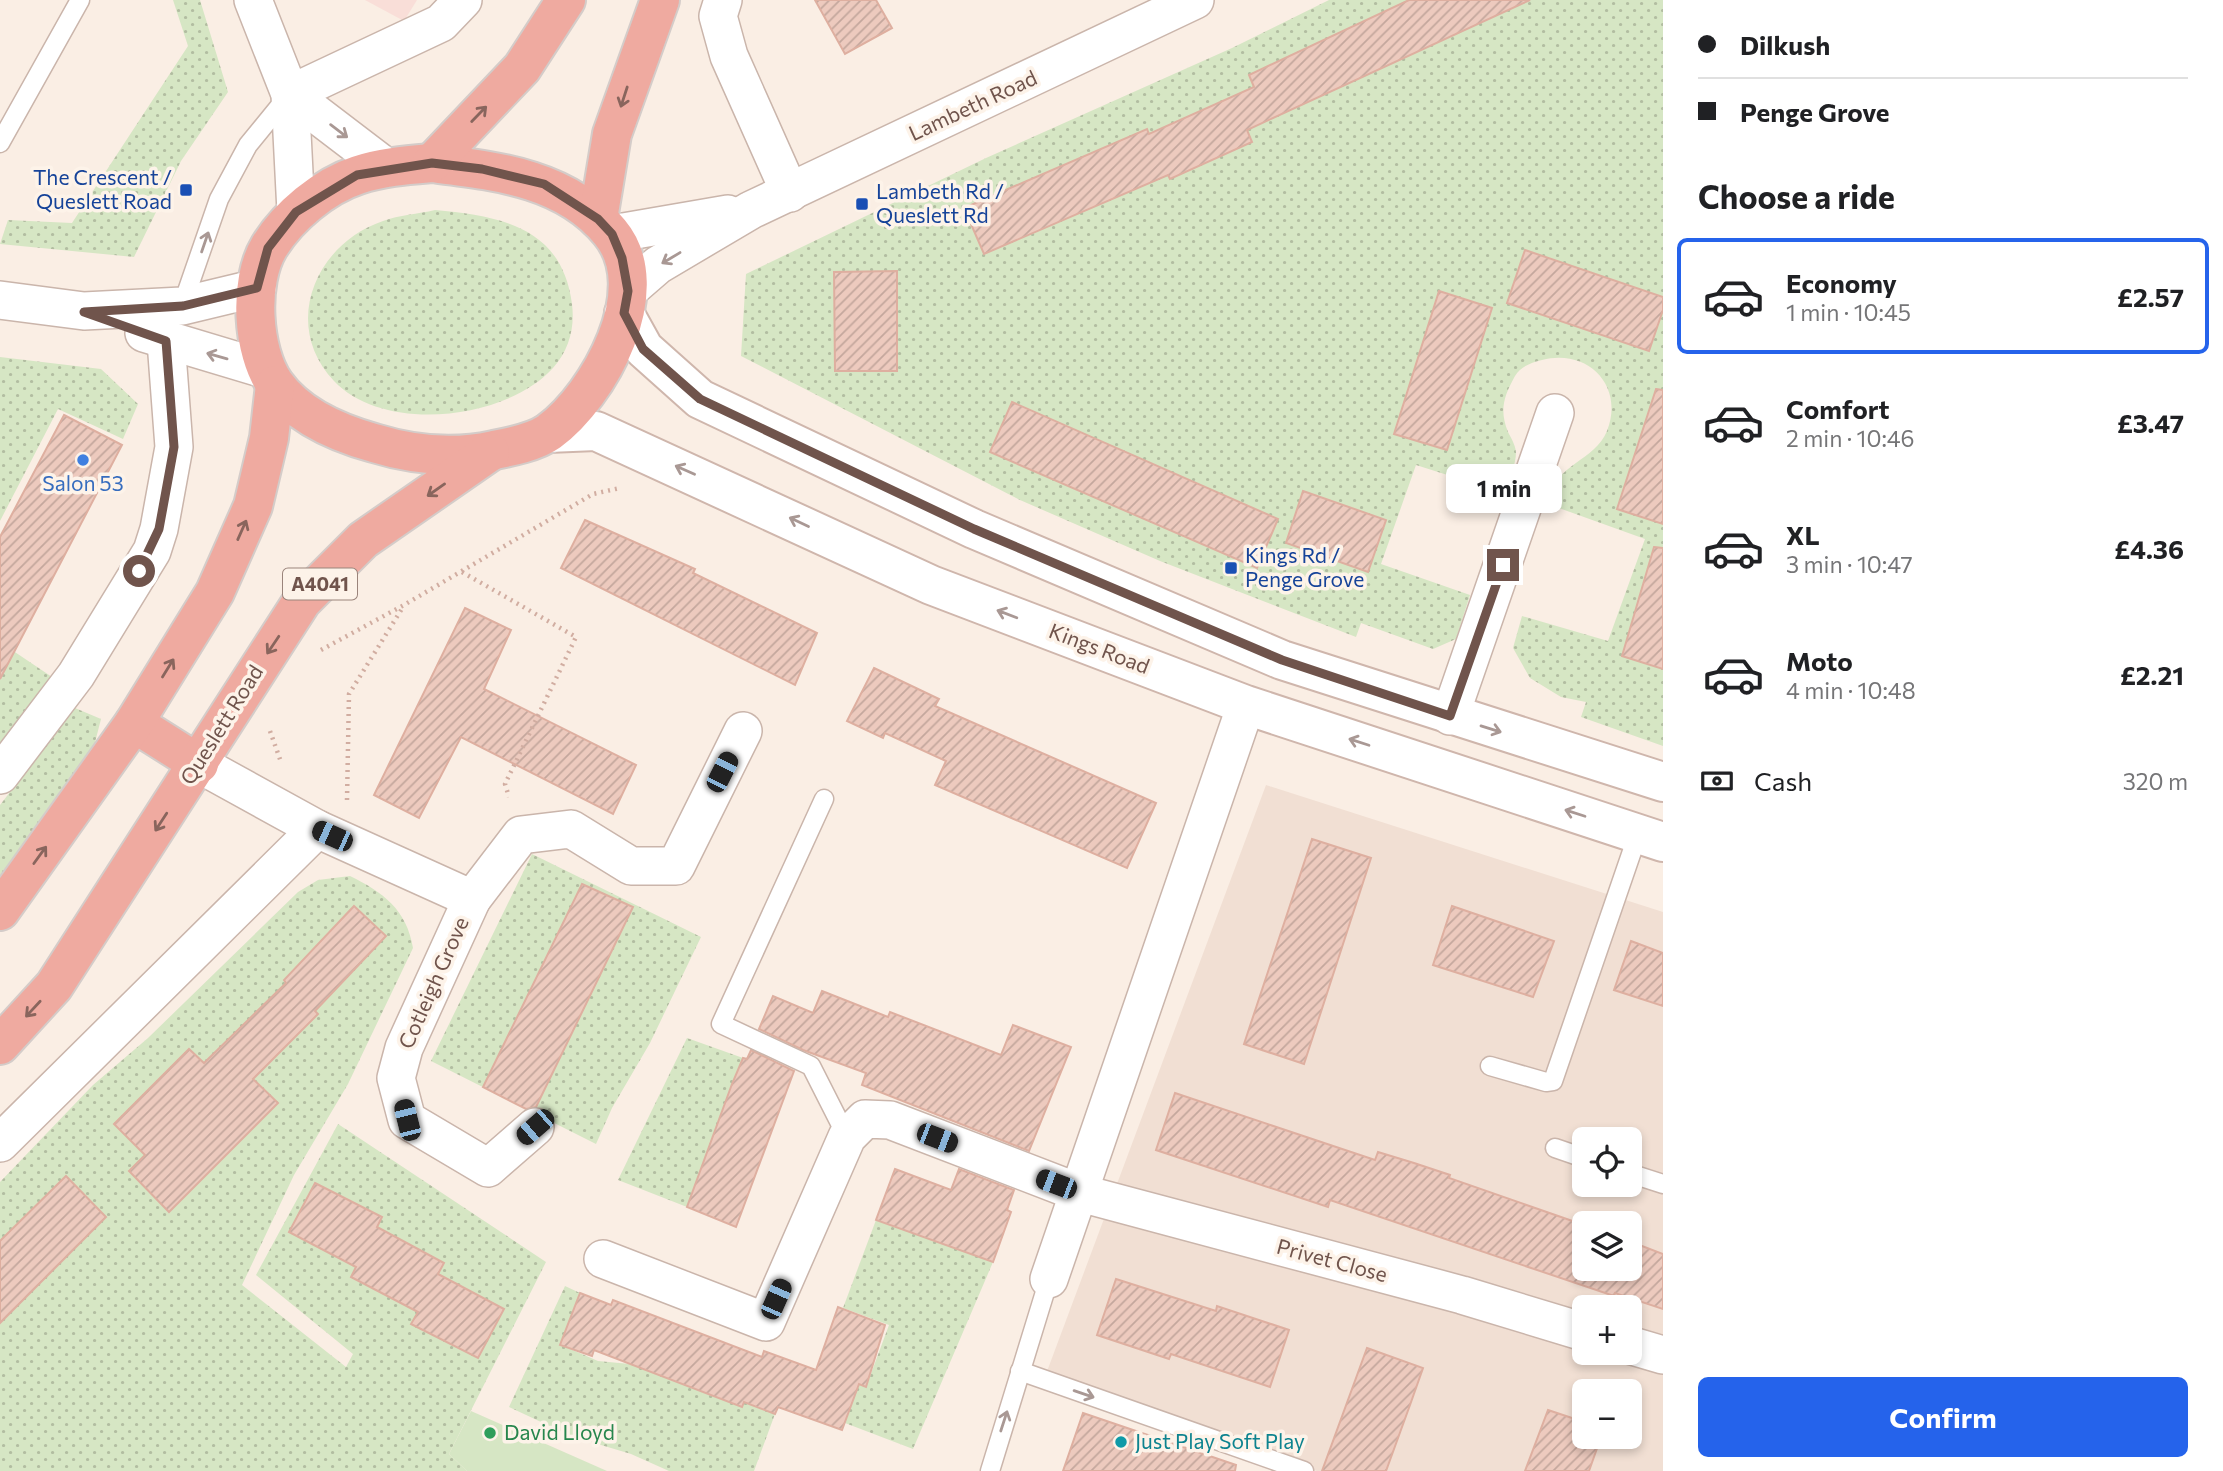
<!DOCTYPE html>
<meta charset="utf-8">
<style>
body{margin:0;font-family:Commissioner,sans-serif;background:#f6f6f6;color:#202124;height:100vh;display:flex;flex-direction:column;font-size:26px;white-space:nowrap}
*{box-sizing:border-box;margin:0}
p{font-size:23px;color:#757577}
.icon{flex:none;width:38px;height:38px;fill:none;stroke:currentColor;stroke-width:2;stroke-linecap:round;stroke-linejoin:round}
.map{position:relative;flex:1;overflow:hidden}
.side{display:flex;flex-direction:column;background:#fff;width:560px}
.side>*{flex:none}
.top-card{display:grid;align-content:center;height:154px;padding:0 35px;background:#fff}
.controls{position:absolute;left:1572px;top:1127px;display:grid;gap:14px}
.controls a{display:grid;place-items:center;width:70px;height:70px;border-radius:10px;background:#fff;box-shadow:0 4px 10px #0003;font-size:35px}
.end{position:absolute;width:32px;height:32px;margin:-16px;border:9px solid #70544c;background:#fff;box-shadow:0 0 0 4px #fff}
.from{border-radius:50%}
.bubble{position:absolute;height:49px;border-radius:10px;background:#fff;box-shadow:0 4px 10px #0003;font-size:23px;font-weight:700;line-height:49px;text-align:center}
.car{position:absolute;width:21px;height:42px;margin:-21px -10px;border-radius:9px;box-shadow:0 0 5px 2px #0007;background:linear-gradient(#222 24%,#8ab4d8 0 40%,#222 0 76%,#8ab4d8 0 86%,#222 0)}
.top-card b{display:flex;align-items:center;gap:24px;height:66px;font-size:26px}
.top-card b+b{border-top:2px solid #e0e0e0}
.top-card i{width:18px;height:18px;background:#202124}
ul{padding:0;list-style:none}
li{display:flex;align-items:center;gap:21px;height:116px;margin:0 14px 10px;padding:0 21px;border:4px solid transparent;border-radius:10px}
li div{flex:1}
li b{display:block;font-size:26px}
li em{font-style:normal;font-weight:700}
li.current{border-color:#2563eb}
li>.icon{width:63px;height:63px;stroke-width:1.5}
h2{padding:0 35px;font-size:32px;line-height:84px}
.pay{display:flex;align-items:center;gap:18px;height:77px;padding:0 35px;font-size:26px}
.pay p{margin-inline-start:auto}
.action{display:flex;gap:14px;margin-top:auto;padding:14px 35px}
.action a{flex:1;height:80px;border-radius:10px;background:#2563eb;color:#fff;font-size:28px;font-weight:700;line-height:80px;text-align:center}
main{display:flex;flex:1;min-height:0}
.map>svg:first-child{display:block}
</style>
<main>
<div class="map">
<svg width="1663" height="1471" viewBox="0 0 1663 1471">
<defs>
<pattern id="green-dots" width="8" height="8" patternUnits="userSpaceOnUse" patternTransform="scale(1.75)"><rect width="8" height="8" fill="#d6e6c4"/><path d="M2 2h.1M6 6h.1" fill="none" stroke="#b2bda1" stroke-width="1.8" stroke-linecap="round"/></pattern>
<pattern id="building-hatch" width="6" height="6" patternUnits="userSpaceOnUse" patternTransform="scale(1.75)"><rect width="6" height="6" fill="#edcabe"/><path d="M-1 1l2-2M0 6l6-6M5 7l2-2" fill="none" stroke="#c4a79d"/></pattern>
</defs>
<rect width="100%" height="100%" fill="#faeee4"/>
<!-- residential -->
<path fill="#f1dfd3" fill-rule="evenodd" d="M1266,785L1663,912V1471H1317L1046,1374ZM1584,1139H1629V1185H1584ZM1584,1223H1629V1269H1584ZM1584,1307H1629V1353H1584ZM1584,1391H1629V1437H1584Z"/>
<!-- commercial -->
<polygon fill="#f9ded8" points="365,0 417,0 404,21"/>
<!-- green -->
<g fill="url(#green-dots)">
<polygon points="173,0 200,0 228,92 181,161 134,257 0,244 8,220 72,223 188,46"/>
<path d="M1329,0H1663V746L1581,717L1586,702L1561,697L1530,678L1513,648L1522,616L1608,641L1645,539L1545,503C1556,463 1595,461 1607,431C1625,385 1587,348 1542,360C1531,363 1521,366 1515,376C1504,396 1499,410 1508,432C1511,438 1515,444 1516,452C1516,465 1509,480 1504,493L1416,465L1381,564L1470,595L1456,639L1433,649L1361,623L1356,637L1160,561L1020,500L741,356L746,274L986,158L1232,48Z"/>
<path d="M435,210C501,216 562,227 572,304C575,328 569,350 553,368C506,420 384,434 334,381C281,325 315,244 383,221C399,215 418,214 435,210Z"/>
<polygon points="0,357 101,369 138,404 123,439 58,409 0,521"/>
<polygon points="0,642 52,677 0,750"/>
<polygon points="75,708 101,719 91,758 0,881 0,805"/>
<polygon points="532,854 701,937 650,1043 612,1108 596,1144 431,1061"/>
<path d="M350,876C383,892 407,910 413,948L348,1084L294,1175L242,1285L346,1367L353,1354L256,1275L338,1124L546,1262L449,1454L467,1471H0V1182L93,1085L148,1038L298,892L318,880Z"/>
<polygon points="687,1038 743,1058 687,1207 618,1180"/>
<polygon points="876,1220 993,1262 913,1449 845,1423 859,1384 866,1387 889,1325 843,1308"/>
<polygon points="565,1286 580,1293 561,1345 598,1361 630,1364 741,1407 744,1402 775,1414 754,1471 669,1471 631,1454 571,1436 509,1407"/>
</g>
<!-- pitch -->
<polygon fill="#d6e6c4" points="471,1411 607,1471 467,1471 449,1454"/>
<!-- building -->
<g fill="url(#building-hatch)" stroke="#deafa0" stroke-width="2">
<polygon points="815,0 876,0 892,28 845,54"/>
<polygon points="1409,0 1530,0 1247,130 1252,142 1170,179 1168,175 984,254 964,208 1147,129 1149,134 1254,87 1249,75"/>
<polygon points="1525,250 1663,297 1663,310 1649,351 1507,303"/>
<polygon points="897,271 897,371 835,371 834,272"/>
<polygon points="1439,291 1492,308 1447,450 1394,434"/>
<polygon points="1656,389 1663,390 1663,524 1617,509"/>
<polygon points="1012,402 1278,519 1257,568 990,452"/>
<polygon points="64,415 122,445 0,679 0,537"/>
<polygon points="1303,491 1386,520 1368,572 1286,543"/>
<polygon points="585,520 695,569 693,573 817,633 795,685 561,568"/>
<polygon points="1654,547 1663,548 1663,669 1622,656"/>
<polygon points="465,608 511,630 484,689 636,765 613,814 461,737 419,818 374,795"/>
<polygon points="874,668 939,699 935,706 1156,803 1127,868 935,785 946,761 885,733 883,738 847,721"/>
<polygon points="1312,839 1371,858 1304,1064 1244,1044"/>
<polygon points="582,884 633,907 536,1107 526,1109 483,1087"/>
<polygon points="354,906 386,936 315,1011 318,1014 253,1079 278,1103 169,1212 129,1171 145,1155 114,1124 189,1049 204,1063 286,983 284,980"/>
<polygon points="1452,906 1554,941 1533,997 1433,965"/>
<polygon points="1631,941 1663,953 1663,1006 1614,990"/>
<polygon points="822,991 888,1017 890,1012 1001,1055 1013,1025 1071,1047 1029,1151 862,1085 866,1073 803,1050 759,1029 773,996 813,1013"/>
<polygon points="751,1050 794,1071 736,1227 687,1207 732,1084 743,1058 747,1059"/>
<polygon points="1175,1093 1375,1160 1378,1152 1414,1163 1450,1175 1449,1178 1584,1225 1584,1269 1629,1269 1629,1241 1663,1254 1663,1309 1615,1293 1614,1296 1330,1200 1328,1207 1156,1150"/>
<polygon points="895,1169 951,1190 959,1169 1014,1190 1007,1210 1011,1212 993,1262 876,1220"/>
<polygon points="66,1176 106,1217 0,1323 0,1241"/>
<polygon points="315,1183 382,1217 377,1227 444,1263 438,1274 504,1309 478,1358 411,1324 418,1312 351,1277 356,1267 289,1232"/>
<polygon points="1116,1279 1216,1311 1217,1306 1289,1330 1270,1387 1171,1354 1169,1359 1097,1335"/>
<polygon points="580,1293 611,1305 613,1300 762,1357 764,1351 816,1370 838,1307 885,1325 866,1387 859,1384 842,1430 778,1407 775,1414 744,1402 742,1407 594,1350 592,1356 560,1345"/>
<polygon points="1367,1348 1423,1368 1410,1405 1386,1471 1322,1471"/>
<polygon points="1548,1410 1584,1422 1584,1437 1601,1437 1589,1471 1525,1471"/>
<polygon points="1083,1413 1236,1465 1235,1471 1063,1471"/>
</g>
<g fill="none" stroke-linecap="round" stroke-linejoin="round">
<!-- lane casing -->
<g stroke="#cab5ab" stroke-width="21">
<g id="lane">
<polyline points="0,143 80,0"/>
<polyline points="182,306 219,199 248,145 288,96"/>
<polyline points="824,799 721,1024 811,1066 847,1137"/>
<polyline points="1490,1066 1546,1082 1553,1081 1638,834"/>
<polyline points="1555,1148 1584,1158"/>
<polyline points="1629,1173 1663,1184"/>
<polyline points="1020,1371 1304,1471"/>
<polyline points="990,1471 1049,1279"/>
</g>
</g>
<!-- street casing -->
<g stroke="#cab5ab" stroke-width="40">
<g id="street">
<polyline points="253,0 290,94 296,212"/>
<polyline points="723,0 718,16 729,56 790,193"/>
<polyline points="290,94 441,23 463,0"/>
<polyline points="290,94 387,168"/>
<polyline points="612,234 728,214"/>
<polyline points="628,291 658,265 751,210 1195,0"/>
<polyline points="0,300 84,311 182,306 257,288"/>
<polyline points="144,333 267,370"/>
<polyline points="1450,716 1555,413"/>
<polyline points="199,764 317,829 472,899 521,835 571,829 631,866 676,866 743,731"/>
<polyline points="0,775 76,675 152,551 159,529 174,447 166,341"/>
<polyline points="472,899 404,1048 396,1078 407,1120 488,1168 535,1127"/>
<polyline points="0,1143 317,829"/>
<polyline points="603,1259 766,1322 847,1137 865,1119 890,1120 1080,1193 1462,1295 1584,1332"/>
<polyline points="1049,1279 1246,705"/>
<polyline points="1629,1345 1663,1355"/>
</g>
</g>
<!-- secondary casing -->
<g stroke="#cfb6ac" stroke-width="42">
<g id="secondary">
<polyline points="624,313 644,349 700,399 974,529 1282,660 1663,782"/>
<polyline points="548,433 596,431 931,585 1246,705 1663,842"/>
</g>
</g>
<!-- highway casing -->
<g stroke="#d4ccc9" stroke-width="42">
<g id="highway">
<path d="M432,163C496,171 566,178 610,232C658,289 599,395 549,432C535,442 510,447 494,450C453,459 413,455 374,443C338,433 297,415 275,384C252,351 248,282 269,247C288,216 324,186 358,175C381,167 408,165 432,163Z"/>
<polyline points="432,163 522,68 566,0"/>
<polyline points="598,219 612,134 660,0"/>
<polyline points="134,723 199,764"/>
<polyline points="0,911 134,723 215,592 253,506 269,438 275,385"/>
<polyline points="0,1045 54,986 302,601 363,540 490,452"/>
</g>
</g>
<!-- path -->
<g stroke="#d1ada1" stroke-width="4.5" stroke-dasharray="2 5" stroke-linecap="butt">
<polyline points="462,572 576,637 505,784 509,797"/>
<polyline points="321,650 404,605 593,494 620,488"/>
<polyline points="270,731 281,762"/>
<polyline points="347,800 349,694 403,607"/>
</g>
<!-- lane -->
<use href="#lane" stroke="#fff" stroke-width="18"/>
<!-- street -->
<use href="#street" stroke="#fff" stroke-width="37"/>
<!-- secondary -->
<use href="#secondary" stroke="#fff" stroke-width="38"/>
<!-- highway -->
<use href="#highway" stroke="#efaaa0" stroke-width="38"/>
</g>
<!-- one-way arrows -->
<defs><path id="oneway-shaft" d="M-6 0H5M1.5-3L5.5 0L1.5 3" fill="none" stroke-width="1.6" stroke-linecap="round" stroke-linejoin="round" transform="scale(1.75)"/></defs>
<g stroke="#89655d">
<use href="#oneway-shaft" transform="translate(624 97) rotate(108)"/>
<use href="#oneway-shaft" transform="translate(479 114) rotate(-46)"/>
<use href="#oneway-shaft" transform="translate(436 490) rotate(145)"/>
<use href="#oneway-shaft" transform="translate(242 530) rotate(-66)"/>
<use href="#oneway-shaft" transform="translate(273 645) rotate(124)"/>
<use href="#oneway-shaft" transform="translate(168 668) rotate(-58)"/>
<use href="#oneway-shaft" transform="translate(161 822) rotate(123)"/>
<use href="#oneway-shaft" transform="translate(40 855) rotate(-54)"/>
<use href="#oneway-shaft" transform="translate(33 1009) rotate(133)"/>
</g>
<g stroke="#a99894">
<use href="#oneway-shaft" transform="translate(339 131) rotate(37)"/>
<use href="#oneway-shaft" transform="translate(205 242) rotate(-71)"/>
<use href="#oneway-shaft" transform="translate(671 258) rotate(149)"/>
<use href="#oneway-shaft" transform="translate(217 356) rotate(-164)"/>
<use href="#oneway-shaft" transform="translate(685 470) rotate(-156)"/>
<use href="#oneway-shaft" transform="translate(799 522) rotate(-155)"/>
<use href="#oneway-shaft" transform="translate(1007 614) rotate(-159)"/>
<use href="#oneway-shaft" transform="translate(1491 729) rotate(17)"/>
<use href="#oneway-shaft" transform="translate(1359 742) rotate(-162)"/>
<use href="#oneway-shaft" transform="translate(1575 813) rotate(-162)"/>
<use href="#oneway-shaft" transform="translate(1084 1394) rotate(19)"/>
<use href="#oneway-shaft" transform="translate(1004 1421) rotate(-72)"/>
</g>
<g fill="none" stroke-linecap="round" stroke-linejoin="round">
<!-- route -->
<polyline stroke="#70544c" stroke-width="9" points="139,571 159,529 174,447 166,341 84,312 183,306 257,288 268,248 296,212 357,175 432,163 482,169 544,184 598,219 612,234 622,258 628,291 624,313 643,349 700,399 974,529 1282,660 1450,716 1503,565"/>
</g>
<!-- markers -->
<g fill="#1a4fb4" stroke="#fdf3e9" stroke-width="2.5">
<rect x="179" y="183" width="14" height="14" rx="3.5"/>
<rect x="855" y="197" width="14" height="14" rx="3.5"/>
<rect x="1224" y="561" width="14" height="14" rx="3.5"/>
</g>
<circle fill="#3f7fe0" stroke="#fdf3e9" stroke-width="2.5" cx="83" cy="460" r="7"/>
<circle fill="#2e9e5b" stroke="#fdf3e9" stroke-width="2.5" cx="490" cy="1433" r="7"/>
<circle fill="#0f9aa8" stroke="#fdf3e9" stroke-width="2.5" cx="1121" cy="1442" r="7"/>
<g text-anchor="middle" stroke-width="7" stroke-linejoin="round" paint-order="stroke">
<!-- shield labels -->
<rect fill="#fdf3e9" stroke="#9a847b" stroke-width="2" x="283" y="568.5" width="74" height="31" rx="5"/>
<g font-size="19" font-weight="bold" fill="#70544c">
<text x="320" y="591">A4041</text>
</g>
<!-- street labels -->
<g font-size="21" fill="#70544c" stroke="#fdf3e9">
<text transform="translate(973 106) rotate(-25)" y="7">Lambeth Road</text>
<text transform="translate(1099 649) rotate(21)" y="7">Kings Road</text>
<text transform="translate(222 725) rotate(-58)" y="7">Queslett Road</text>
<text transform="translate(434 983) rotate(-66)" y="7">Cotleigh Grove</text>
<text transform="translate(1332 1261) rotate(15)" y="7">Privet Close</text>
</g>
<!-- transit labels -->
<g font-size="21" fill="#164399" stroke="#fdf3e9" text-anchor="start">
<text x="172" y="185" text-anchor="end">The Crescent /<tspan x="172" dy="24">Queslett Road</tspan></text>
<text x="876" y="199">Lambeth Rd /<tspan x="876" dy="24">Queslett Rd</tspan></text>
<text x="1245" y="563">Kings Rd /<tspan x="1245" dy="24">Penge Grove</tspan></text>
</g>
<!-- shop labels -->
<g font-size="21" fill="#366cbe" stroke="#fdf3e9">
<text x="83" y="491">Salon 53</text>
</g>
<!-- leisure labels -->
<g font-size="21" fill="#27864d" stroke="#fdf3e9" text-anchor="start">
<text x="504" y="1440">David Lloyd</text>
</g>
<!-- culture labels -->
<g font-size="21" fill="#0d838f" stroke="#fdf3e9" text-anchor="start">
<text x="1135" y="1449">Just Play Soft Play</text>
</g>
</g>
</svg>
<div class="controls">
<a><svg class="icon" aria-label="locate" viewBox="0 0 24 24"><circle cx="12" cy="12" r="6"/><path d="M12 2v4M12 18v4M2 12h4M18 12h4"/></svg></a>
<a><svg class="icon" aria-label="layers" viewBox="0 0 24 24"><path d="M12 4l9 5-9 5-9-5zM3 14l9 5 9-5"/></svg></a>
<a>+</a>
<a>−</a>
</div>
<i class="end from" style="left:139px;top:571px"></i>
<i class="end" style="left:1503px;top:565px"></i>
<div class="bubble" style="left:1446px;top:464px;width:116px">1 min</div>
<i class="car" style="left:722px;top:772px;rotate:27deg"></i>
<i class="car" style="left:332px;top:836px;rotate:294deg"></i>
<i class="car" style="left:407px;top:1120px;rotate:346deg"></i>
<i class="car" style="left:535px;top:1127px;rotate:229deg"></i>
<i class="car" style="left:937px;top:1138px;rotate:111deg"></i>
<i class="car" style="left:1056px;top:1184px;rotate:291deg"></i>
<i class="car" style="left:776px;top:1299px;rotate:24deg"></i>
</div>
<section class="side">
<div class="top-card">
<b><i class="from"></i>Dilkush</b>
<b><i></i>Penge Grove</b>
</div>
<h2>Choose a ride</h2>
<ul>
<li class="current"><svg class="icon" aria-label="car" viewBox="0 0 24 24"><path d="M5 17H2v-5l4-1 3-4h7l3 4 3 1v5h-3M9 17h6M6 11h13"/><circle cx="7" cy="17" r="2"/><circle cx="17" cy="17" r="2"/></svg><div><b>Economy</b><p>1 min · 10:45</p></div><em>£2.57</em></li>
<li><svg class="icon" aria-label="car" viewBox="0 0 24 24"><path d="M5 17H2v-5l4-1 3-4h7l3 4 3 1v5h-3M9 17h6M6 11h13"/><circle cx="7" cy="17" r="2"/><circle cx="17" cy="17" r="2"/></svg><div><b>Comfort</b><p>2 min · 10:46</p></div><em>£3.47</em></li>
<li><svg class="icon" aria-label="car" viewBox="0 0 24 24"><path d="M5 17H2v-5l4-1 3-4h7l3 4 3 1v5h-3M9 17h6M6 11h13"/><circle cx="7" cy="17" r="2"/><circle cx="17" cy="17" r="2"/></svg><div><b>XL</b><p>3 min · 10:47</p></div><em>£4.36</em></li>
<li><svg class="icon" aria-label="car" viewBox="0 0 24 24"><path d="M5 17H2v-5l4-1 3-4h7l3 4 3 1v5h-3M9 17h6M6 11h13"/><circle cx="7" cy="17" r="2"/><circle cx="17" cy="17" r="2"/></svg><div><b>Moto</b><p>4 min · 10:48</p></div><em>£2.21</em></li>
</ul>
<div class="pay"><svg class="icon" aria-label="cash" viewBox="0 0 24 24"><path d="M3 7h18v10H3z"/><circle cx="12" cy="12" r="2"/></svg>Cash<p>320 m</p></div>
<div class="action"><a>Confirm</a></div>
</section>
</main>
